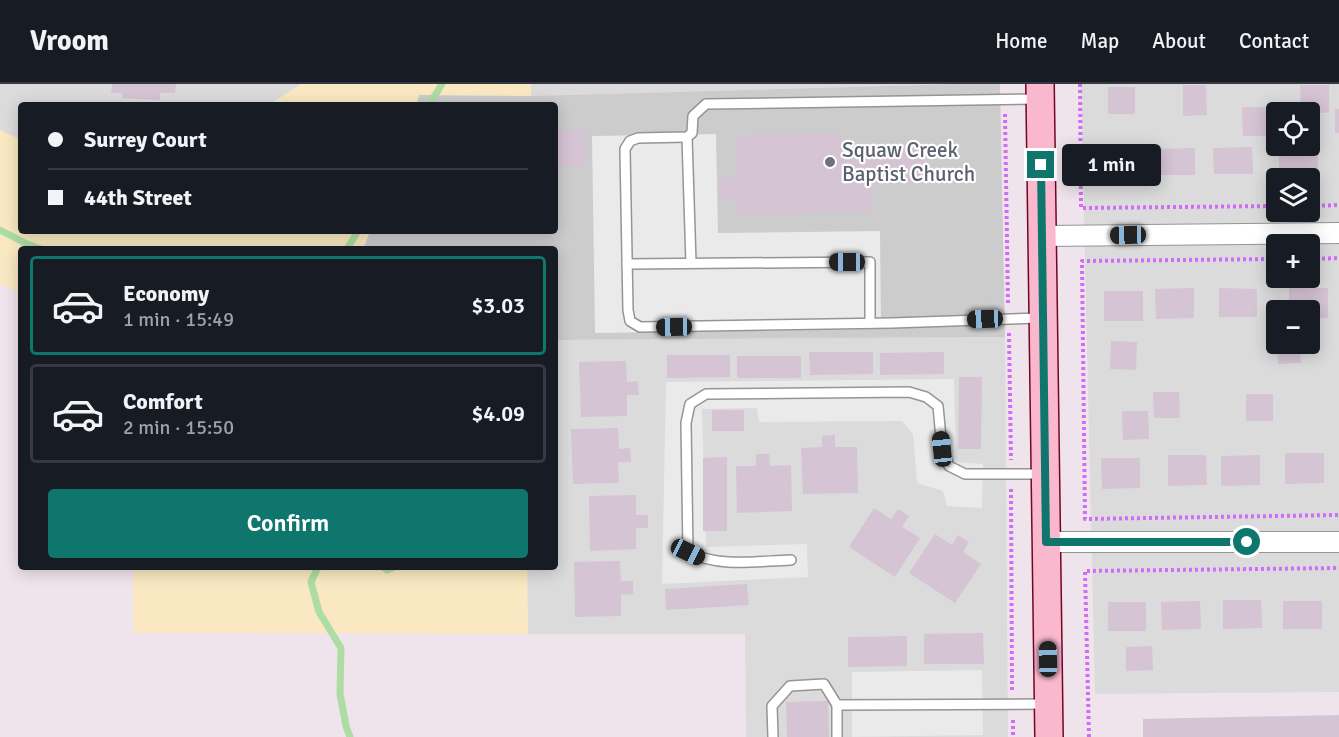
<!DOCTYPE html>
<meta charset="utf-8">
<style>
body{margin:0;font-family:Signika,sans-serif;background:#242831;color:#f1f3f6;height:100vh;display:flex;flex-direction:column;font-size:22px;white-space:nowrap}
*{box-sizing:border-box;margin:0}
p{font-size:20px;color:#9ea1a6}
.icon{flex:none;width:33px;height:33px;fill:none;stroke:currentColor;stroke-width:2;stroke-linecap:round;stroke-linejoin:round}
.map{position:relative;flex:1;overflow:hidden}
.details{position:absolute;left:18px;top:162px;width:540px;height:324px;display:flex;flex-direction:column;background:#171b24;border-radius:6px;box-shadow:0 3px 15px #0003}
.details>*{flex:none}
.guide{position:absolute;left:18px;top:18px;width:540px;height:132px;border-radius:6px;box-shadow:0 3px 15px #0003;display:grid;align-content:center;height:132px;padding:0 30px;background:#171b24}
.fabs{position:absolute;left:1266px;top:18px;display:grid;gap:12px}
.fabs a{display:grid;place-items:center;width:54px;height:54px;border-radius:6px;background:#171b24;box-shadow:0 3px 15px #0003;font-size:30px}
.end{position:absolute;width:27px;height:27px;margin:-14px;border:8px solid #0f766e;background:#fff;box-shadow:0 0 0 3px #fff}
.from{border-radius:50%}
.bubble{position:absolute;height:42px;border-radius:6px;background:#171b24;box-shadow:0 3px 15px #0003;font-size:20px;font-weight:600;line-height:42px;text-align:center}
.car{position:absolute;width:18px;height:36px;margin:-18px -9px;border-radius:8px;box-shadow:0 0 4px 2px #0007;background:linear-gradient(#222 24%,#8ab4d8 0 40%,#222 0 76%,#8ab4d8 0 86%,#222 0)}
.guide b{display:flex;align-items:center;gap:21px;height:57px;font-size:22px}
.guide b+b{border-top:2px solid #363941}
.guide i{width:15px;height:15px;background:#f1f3f6}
ul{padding:10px 0 0;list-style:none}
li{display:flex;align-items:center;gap:18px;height:99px;margin:0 12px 9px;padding:0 18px;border:3px solid #363941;border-radius:6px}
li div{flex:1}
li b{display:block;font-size:22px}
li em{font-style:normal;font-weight:600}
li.current{border-color:#0f766e}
li>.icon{width:54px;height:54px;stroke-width:1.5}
.cta{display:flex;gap:12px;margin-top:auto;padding:12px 30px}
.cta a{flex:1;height:69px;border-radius:6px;background:#0f766e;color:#fff;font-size:24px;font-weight:600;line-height:69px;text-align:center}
header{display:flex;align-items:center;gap:36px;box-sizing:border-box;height:84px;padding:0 30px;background:#171b24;border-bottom:2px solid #363941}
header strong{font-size:28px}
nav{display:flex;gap:33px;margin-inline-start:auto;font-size:21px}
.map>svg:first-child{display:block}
</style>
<header>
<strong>Vroom</strong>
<nav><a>Home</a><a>Map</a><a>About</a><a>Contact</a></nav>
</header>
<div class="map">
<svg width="1339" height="653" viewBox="0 0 1339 653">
<rect width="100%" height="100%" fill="#efe4eb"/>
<!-- residential -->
<g fill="#dbdbdc" fill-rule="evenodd">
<polygon points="0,0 301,0 269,21 21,21 21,56 0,46"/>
<polygon points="531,0 958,0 531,12"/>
<path d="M1081,0H1339V608L1095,610ZM1276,28H1310V62H1276ZM1276,94H1310V128H1276ZM1276,160H1310V194H1276ZM1276,226H1310V260H1276Z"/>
<polygon points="1005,253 1008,653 746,653 745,550 528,550 527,483 555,483 555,256"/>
</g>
<!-- religious -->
<polygon fill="#ccc" points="958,0 1000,0 1005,253 555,256 555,165 363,165 370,147 555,147 555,21 416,21 419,11 531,12"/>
<!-- park -->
<g fill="#f9e8c1">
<polygon points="301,0 531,0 531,12 419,11 416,21 269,21"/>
<polygon points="0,46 21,56 21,147 370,147 363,165 21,165 21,209 0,200"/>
<polygon points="133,483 527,483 528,550 133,549"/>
</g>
<!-- parking -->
<g fill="#eaeaea">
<polygon points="716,50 718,149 880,147 881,245 595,249 592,52"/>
<polygon points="954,295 956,378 983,380 982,424 947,422 943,407 917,399 913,350 902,337 759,338 757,324 702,325 706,463 807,460 808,493 662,500 666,298"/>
<polygon points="982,586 983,651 852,653 852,588"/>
</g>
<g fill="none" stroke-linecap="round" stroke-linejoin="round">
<!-- stream -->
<g stroke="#addca4" stroke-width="7">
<polyline points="429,21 442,0"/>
<polyline points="0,146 27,160 41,165"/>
<polyline points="347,165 358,147"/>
<polyline points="318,483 311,498 319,528 341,564 340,610 346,642 350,653"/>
<polyline points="383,483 387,486 394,483"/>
</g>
</g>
<!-- building -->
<g fill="#d5c4d4">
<polygon points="112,0 176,0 175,9 160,9 160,16 122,14 122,9 111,9"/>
<polygon points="1183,1 1206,1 1207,31 1183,32"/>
<polygon points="1300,1 1329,1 1329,29 1301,28"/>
<rect x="1108" y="3" width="27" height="27"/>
<polygon points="1242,23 1269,23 1269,52 1243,52"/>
<rect x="1335" y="25" width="4" height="24"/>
<polygon points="586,46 586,81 556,82 556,47"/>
<polygon points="841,49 841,62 924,60 925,98 872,100 872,128 738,131 737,116 718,116 718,94 736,94 735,51"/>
<polygon points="1144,62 1144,89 1095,90 1095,63"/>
<polygon points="1252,63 1253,90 1214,90 1213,64"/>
<polygon points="1318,63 1318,90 1279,90 1279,64"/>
<polygon points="1195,64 1195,91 1156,91 1156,65"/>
<polygon points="1194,204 1194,234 1156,235 1155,205"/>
<polygon points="1219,204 1257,205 1257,233 1219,233"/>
<polygon points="1289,204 1328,204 1328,234 1310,234 1310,226 1289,226"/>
<rect x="1104" y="207" width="39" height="30"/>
<polygon points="1111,257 1137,258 1136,286 1110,285"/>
<polygon points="1277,260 1300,260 1301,279 1278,280"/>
<polygon points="809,268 873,268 873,290 810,291"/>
<polygon points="944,268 944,290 880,291 880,269"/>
<polygon points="667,271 730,271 730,293 667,294"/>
<rect x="737" y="272" width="64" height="22"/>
<polygon points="626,277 627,298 638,297 639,311 627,311 627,332 581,333 579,278"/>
<polygon points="959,293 982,293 981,365 958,365"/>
<polygon points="1153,308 1179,308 1180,334 1154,334"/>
<rect x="1246" y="310" width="27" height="27"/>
<rect x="712" y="326" width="32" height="21"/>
<polygon points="1122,327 1148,327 1149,355 1123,356"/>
<polygon points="618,344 619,365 630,364 631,378 618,378 619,399 573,400 571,345"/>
<polygon points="835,351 835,363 857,363 858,409 803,410 801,364 822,363 822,352"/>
<polygon points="1285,369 1324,369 1324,399 1285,400"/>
<polygon points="756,370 769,370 770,382 791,381 792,427 737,429 736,382 756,382"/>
<polygon points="1168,371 1206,371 1207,401 1168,402"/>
<polygon points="1260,371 1260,401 1221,402 1221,372"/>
<polygon points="727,373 727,447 703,447 703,374"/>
<polygon points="1101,374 1140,374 1140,404 1102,405"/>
<polygon points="636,411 636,431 648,431 648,444 636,444 636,465 590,467 589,412"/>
<polygon points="874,424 891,435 898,425 909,432 902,443 920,454 895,493 849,463"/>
<polygon points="935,450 952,461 958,451 969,458 963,468 981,480 955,519 909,489"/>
<polygon points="620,477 621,497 633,497 633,510 621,511 621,532 575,533 574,478"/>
<polygon points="747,500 749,521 666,526 665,505"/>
<polygon points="1223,516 1261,516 1262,544 1223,545"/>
<polygon points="1200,517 1201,545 1162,546 1161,518"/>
<rect x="1283" y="517" width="39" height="28"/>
<rect x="1108" y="518" width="38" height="29"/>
<polygon points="983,549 984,580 924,580 924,550"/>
<polygon points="907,552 907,582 848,583 848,553"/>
<polygon points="1152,562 1153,586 1126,587 1126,563"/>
<polygon points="828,617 829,653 787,653 786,618"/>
<polygon points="1339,631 1339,653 1143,653 1143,635"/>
</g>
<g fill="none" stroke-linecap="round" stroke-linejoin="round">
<!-- lane casing -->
<g stroke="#959595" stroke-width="12">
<g id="lane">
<polyline points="1038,15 706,20 693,32 692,49 687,53 638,54 630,57 625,65 628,226 630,237 640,243 892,239 1040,234"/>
<polyline points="687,53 691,179"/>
<polyline points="627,180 870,178 870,239"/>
<path d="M791,476C757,477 720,484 688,468L686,339L690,320L706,310L909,308L926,313L938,322L942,365L949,382L965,390H1043"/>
<polyline points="773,653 772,622 790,602 824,600 837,621"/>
<polyline points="837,653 837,621 1046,620"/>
</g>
</g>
<!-- street casing -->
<g stroke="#959595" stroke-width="22">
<g id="street">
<polyline points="1043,152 1339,149"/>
<polyline points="1046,458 1339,458"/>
</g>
</g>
<!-- secondary casing -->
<g stroke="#730623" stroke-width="30">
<polyline id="secondary" points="1040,0 1049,653"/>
</g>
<!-- path -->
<g stroke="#d16bf8" stroke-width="4" stroke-dasharray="3 3" stroke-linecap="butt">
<polyline points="1080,0 1081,124 1276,122"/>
<polyline points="1005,30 1008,220"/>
<polyline points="1310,122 1339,121"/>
<polyline points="1276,175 1082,177 1085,435 1339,431"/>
<polyline points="1310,175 1339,174"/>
<polyline points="1009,249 1011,376"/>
<polyline points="1011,405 1012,607"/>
<polyline points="1013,636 1013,653"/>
<polyline points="1089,653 1085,487 1339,484"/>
</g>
<!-- lane -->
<use href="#lane" stroke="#fff" stroke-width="9"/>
<!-- street -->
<use href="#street" stroke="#fff" stroke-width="20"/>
<!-- secondary -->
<use href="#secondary" stroke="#f9b8cd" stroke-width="27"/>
</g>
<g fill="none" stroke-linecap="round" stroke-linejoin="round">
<!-- route -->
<polyline stroke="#0f766e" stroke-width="8" points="1041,81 1046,458 1247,458"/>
</g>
<!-- markers -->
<circle fill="#6b7280" stroke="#fff" stroke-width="2" cx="830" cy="78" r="6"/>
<g text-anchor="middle" stroke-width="4.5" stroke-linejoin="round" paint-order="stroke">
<!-- worship labels -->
<g font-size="21" fill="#5b616d" stroke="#fff" text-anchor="start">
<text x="842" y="73">Squaw Creek<tspan x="842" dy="24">Baptist Church</tspan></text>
</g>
</g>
</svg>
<div class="fabs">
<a><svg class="icon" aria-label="locate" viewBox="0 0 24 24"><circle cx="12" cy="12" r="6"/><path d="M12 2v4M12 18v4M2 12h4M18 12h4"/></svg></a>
<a><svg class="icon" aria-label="layers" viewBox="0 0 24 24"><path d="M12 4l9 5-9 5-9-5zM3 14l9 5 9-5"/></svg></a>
<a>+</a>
<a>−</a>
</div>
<i class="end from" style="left:1247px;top:458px"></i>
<i class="end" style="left:1041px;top:81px"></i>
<div class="bubble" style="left:1062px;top:60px;width:99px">1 min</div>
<i class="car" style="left:1128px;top:151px;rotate:269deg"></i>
<i class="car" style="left:847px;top:178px;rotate:270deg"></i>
<i class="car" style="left:985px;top:235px;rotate:268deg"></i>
<i class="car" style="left:674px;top:243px;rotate:269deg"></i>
<i class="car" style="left:942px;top:365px;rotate:354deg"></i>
<i class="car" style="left:688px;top:468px;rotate:116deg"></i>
<i class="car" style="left:1048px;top:575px;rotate:359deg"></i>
<div class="guide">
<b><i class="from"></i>Surrey Court</b>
<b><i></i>44th Street</b>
</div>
<section class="details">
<ul>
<li class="current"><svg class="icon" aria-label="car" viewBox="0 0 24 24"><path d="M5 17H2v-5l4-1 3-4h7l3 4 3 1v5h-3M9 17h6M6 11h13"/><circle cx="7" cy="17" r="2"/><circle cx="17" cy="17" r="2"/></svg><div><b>Economy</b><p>1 min · 15:49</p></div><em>$3.03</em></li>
<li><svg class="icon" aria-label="car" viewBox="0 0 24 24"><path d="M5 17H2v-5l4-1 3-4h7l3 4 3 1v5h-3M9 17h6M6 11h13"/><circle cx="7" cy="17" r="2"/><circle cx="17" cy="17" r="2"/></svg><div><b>Comfort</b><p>2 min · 15:50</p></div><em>$4.09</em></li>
</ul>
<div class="cta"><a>Confirm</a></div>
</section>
</div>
